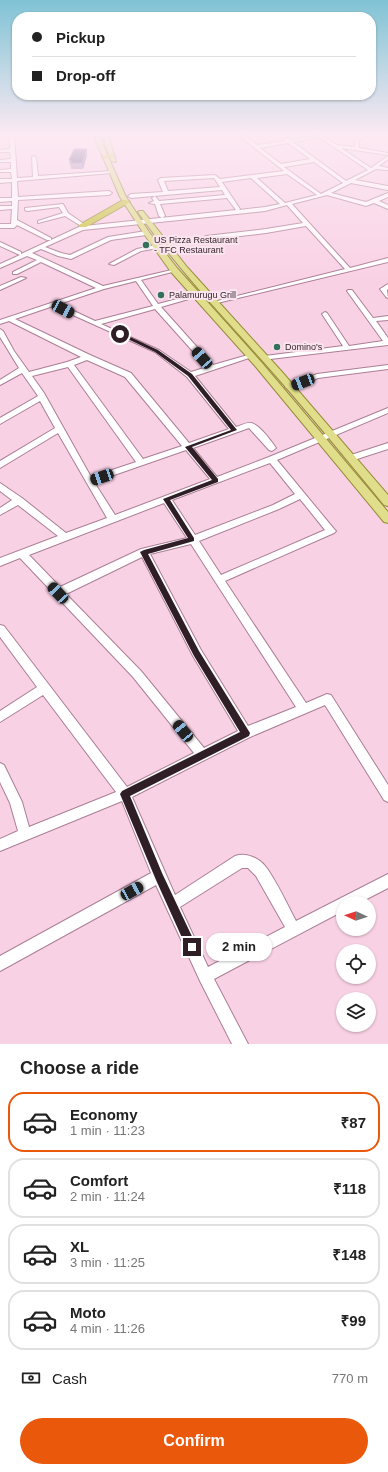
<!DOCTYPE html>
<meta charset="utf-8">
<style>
body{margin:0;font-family:Helvetica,sans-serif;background:#f2f2f2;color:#222;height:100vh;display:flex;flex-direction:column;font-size:15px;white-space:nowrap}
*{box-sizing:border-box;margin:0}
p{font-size:13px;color:#767676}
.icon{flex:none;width:22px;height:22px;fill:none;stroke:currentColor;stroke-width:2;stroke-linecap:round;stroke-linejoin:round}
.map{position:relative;height:1044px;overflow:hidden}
.details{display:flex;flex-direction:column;background:#fff;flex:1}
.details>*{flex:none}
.hud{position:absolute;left:12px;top:12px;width:364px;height:88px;border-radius:16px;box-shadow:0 1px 3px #0004;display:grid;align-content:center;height:88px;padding:0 20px;background:#fff}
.needle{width:26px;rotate:273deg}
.fabs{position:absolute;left:336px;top:896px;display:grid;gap:8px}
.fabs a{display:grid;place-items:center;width:40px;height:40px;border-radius:50%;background:#fff;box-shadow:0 1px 3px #0004;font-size:20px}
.end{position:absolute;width:18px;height:18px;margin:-9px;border:5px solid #301e27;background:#fff;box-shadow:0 0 0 2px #fff}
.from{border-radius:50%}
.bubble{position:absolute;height:28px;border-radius:14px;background:#fff;box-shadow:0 1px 3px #0004;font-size:13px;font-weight:800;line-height:28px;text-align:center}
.car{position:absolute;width:12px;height:24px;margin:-12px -6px;border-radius:5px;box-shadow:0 0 3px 1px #0007;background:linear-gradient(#222 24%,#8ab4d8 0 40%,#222 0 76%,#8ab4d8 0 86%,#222 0)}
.hud b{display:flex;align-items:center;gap:14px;height:38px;font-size:15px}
.hud b+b{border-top:1px solid #e0e0e0}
.hud i{width:10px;height:10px;background:#222}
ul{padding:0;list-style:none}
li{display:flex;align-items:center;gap:12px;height:60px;margin:0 8px 6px;padding:0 12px;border:2px solid #e0e0e0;border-radius:16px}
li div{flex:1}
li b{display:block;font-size:15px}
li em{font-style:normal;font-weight:800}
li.selected{border-color:#ea580c}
li>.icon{width:36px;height:36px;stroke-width:1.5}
h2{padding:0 20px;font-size:18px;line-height:48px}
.pay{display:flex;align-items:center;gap:10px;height:44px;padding:0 20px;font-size:15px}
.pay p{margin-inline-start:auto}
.primary-button{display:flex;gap:8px;margin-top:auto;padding:8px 20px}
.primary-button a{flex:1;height:46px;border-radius:24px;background:#ea580c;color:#fff;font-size:16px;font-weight:800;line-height:46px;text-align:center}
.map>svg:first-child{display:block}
</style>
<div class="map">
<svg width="388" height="1044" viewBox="0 0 388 1044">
<rect width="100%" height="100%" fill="#f9d1e5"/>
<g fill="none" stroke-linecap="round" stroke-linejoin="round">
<!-- minor casing -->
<g stroke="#ab7e95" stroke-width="2">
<g id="minor">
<path d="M10,134H14L17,178L33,177L32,157L34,156L36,157L38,176L112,171L114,172L112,173L17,181L18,197L109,191L112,193L109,195L18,200L17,220L51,238V240L81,226L65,216L38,223V221L63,213L59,207L27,211L25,210V208L63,204L68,213L84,224V226L236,210L227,198L160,204L165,216L162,218L159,216L155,204L149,203L154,201L152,198L155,196L159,201L225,195L222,190L131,198L128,196L131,194L163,192L158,180L161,178L215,175L220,179L284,171L242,138V136H246L257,145L285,141L284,139L286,138L290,140L317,136L325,137L337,145L355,147V141L361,134H365L359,141V148L388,153V155L341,148L371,168L388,156V159L379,166L388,168V170L376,169L355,180L388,186V190L351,183L331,193L366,202L388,193V197L379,201L388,205V209L374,203L366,206L327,195L292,204L350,268L388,258V262L213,304V302L345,269L306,226L266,233L206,240L203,238L206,236L266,229L303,223L287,205L265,211L83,230L45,247L61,253L70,255L108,237L146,231L149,233L146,235L111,240L71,259L58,256L41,249L32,253L103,286L176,269V271L141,280L158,304L196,294L199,296L161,307L213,365L248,355H252V357L195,376L236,427C240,426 247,422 251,423C259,424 272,442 276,448L272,451L269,450L249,428L193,448L217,477L269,457L388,408V413L277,460L334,529L336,531L334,533L225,581L306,703L327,694L331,695L388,785V802L384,800L325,705L250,737L132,797L175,895L235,856C246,852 259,858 266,867C277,882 287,904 296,921L388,874V888L359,903H343V911L214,979L248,1044H232L200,981L156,885L0,971V956L151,873L122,801L0,851V839L18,831L10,803L0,782V763L4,765L22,802L29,827L116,792L43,695L0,722V711L37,687L0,637V625L4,626L127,787L194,753L133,677L20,558L0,566V558L58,536L18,505L0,515V508L12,500L0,491V483L22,498L66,533L107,518L58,433L0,468V461L55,428L40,401L0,424V418L38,396L22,373L0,385V380L19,368L0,337V329L3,331L14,351L29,372L67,362L81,357L9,321L0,324V320L96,288L41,262L17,274H13V272L37,260L27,256L0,268V264L20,255L0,246V242L21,252V254L51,240H47L17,225L14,228H0V224H11L12,209L0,210V206H12V201L0,202V198H12V182L0,183V179H12L11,172H0V170L11,169V162H0V160L11,159L10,152H0V150L10,149ZM317,138L322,139L368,170L346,181L293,142ZM288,143L310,159L281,164L260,148ZM314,162L343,183L321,194L284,167ZM287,174L317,195L285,203L257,178ZM214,178L220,187L168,191L164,181ZM251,178L280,204L265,207L239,210L240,209L222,182ZM136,281L153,306L95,321L59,304L104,289ZM53,306L155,352L187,377L229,429L189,443L131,373L90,355L15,319ZM155,309L207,367L191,372L159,350L101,324ZM87,360L125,377L182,446L143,459L74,365ZM68,367L136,462L91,477L44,393L32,376ZM186,450L210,479L115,515L94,482ZM270,463L295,494L273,505L195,535L172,500ZM300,499L325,530L221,575L199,541L279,509ZM164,503L187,538L141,549L60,587L29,555ZM191,544L296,707L248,726L201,650L150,554ZM142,557L193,656L238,731L204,748L141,671L66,594ZM242,868H248L256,876L285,927L208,967L180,907Z"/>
<polygon points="156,245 158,246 158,248 141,251 114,265 109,264 137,249"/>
<polygon points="21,277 26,278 0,290 0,286"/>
<polygon points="388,284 388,289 387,290 388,298 386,297 380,289"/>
<polygon points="348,290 352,290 373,318 388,316 388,320 376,321 388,338 388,345 262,360 262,356 265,356 343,346 322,314 325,312 327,313 349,346 383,341 347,291"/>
<polygon points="388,365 388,369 318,378 292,389 289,389 285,387 317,374"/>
<polygon points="388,443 388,449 351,461 347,458 348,456"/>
</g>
</g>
<!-- major casing -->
<g stroke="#958b36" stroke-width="2">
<g id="major">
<polygon points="93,134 98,134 126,197 149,232 177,268 262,363 388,512 388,523 384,522 256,367 171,272 144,234 120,197"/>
<polygon points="102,134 108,134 116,162 111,161"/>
<path d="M139,211H143L187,267L283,373L388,495V506L384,505C344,456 303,406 261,359C218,311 174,264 138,212Z"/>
</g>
</g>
<!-- highway casing -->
<g stroke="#958b36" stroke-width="2">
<g id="highway">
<polygon points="112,154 115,156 114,157 105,159 102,157"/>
<polygon points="123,200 126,200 130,202 86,227 80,227 79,225"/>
</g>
</g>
<!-- minor -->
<use href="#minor" fill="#fff" fill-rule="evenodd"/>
<!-- major -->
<use href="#major" fill="#e0dd8b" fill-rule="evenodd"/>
<!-- highway -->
<use href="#highway" fill="#cbc63e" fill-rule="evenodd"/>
</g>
<!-- wall -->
<polygon fill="#9981a8" points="87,149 87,155 83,169 71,169 71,166 70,166 69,160"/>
<!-- shaded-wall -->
<polygon fill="#736190" points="87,149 87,155 83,169 82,163"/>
<!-- building -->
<polygon fill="#39316b" stroke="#736190" points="74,149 87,149 82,163 71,163 71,160 69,160"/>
<!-- sky -->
<linearGradient id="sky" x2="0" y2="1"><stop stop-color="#7fc3d5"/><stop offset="0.48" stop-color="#fceaf3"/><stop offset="1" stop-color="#fceaf3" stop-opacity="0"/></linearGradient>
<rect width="388" height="280" fill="url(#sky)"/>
<!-- route -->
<polygon fill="#301e27" points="119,333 122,333 158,350 192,374 237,430 192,447 218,479 218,482 170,500 194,538 194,541 148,554 199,651 250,733 249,736 130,796 162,873 197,947 196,951 192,952 188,951 156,880 120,794 122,791 240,732 194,656 140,552 144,550 188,538 163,499 212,480 185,447 231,430 188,376 155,352 119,335"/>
<!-- markers -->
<g fill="#34705a" stroke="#fae5ef" stroke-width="1.5">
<circle cx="146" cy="245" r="4"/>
<circle cx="161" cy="295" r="4"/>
<circle cx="277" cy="347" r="4"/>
</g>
<g text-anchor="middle" stroke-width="4" stroke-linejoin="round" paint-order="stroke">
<!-- far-poi labels -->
<g font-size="9" fill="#301e27" stroke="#fae5ef" text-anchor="start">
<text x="154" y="243">US Pizza Restaurant<tspan x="154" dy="10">- TFC Restaurant</tspan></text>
<text x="169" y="298">Palamurugu Grill</text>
<text x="285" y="350">Domino's</text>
</g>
</g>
</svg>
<div class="fabs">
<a><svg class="needle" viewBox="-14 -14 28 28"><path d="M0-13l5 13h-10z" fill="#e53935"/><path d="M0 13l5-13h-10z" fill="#767676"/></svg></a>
<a><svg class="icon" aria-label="locate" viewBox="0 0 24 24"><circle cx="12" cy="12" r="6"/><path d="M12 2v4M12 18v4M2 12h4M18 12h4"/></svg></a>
<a><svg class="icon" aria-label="layers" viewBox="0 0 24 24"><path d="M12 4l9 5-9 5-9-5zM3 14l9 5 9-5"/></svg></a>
</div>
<i class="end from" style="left:120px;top:334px"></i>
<i class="end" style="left:192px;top:947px"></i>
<div class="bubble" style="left:206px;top:933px;width:66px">2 min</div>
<i class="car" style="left:63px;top:309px;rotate:118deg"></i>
<i class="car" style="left:202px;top:358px;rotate:319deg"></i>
<i class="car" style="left:303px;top:382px;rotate:249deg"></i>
<i class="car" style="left:102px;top:477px;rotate:251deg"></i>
<i class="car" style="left:58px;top:593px;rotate:317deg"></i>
<i class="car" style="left:183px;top:731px;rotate:321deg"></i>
<i class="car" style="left:132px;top:891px;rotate:61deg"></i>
<div class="hud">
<b><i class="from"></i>Pickup</b>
<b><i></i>Drop-off</b>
</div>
</div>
<section class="details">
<h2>Choose a ride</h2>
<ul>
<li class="selected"><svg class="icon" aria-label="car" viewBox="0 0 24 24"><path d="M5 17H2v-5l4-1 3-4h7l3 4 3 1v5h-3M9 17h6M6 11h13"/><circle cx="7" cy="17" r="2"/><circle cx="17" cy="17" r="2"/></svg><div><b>Economy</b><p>1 min · 11:23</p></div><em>₹87</em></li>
<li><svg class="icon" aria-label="car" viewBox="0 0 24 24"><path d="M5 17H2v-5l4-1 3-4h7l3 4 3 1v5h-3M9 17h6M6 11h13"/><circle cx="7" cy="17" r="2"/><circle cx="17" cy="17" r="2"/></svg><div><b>Comfort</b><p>2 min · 11:24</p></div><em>₹118</em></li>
<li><svg class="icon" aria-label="car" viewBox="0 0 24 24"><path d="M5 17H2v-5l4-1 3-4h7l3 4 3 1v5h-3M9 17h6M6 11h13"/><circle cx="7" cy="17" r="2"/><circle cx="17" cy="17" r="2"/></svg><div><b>XL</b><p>3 min · 11:25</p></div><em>₹148</em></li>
<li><svg class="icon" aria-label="car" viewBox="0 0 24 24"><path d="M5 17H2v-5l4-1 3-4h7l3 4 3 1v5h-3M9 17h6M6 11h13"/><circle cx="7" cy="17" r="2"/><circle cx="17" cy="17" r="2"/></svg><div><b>Moto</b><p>4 min · 11:26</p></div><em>₹99</em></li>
</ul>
<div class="pay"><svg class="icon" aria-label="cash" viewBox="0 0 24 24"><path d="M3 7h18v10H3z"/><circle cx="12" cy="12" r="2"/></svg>Cash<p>770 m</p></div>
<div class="primary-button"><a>Confirm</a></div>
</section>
